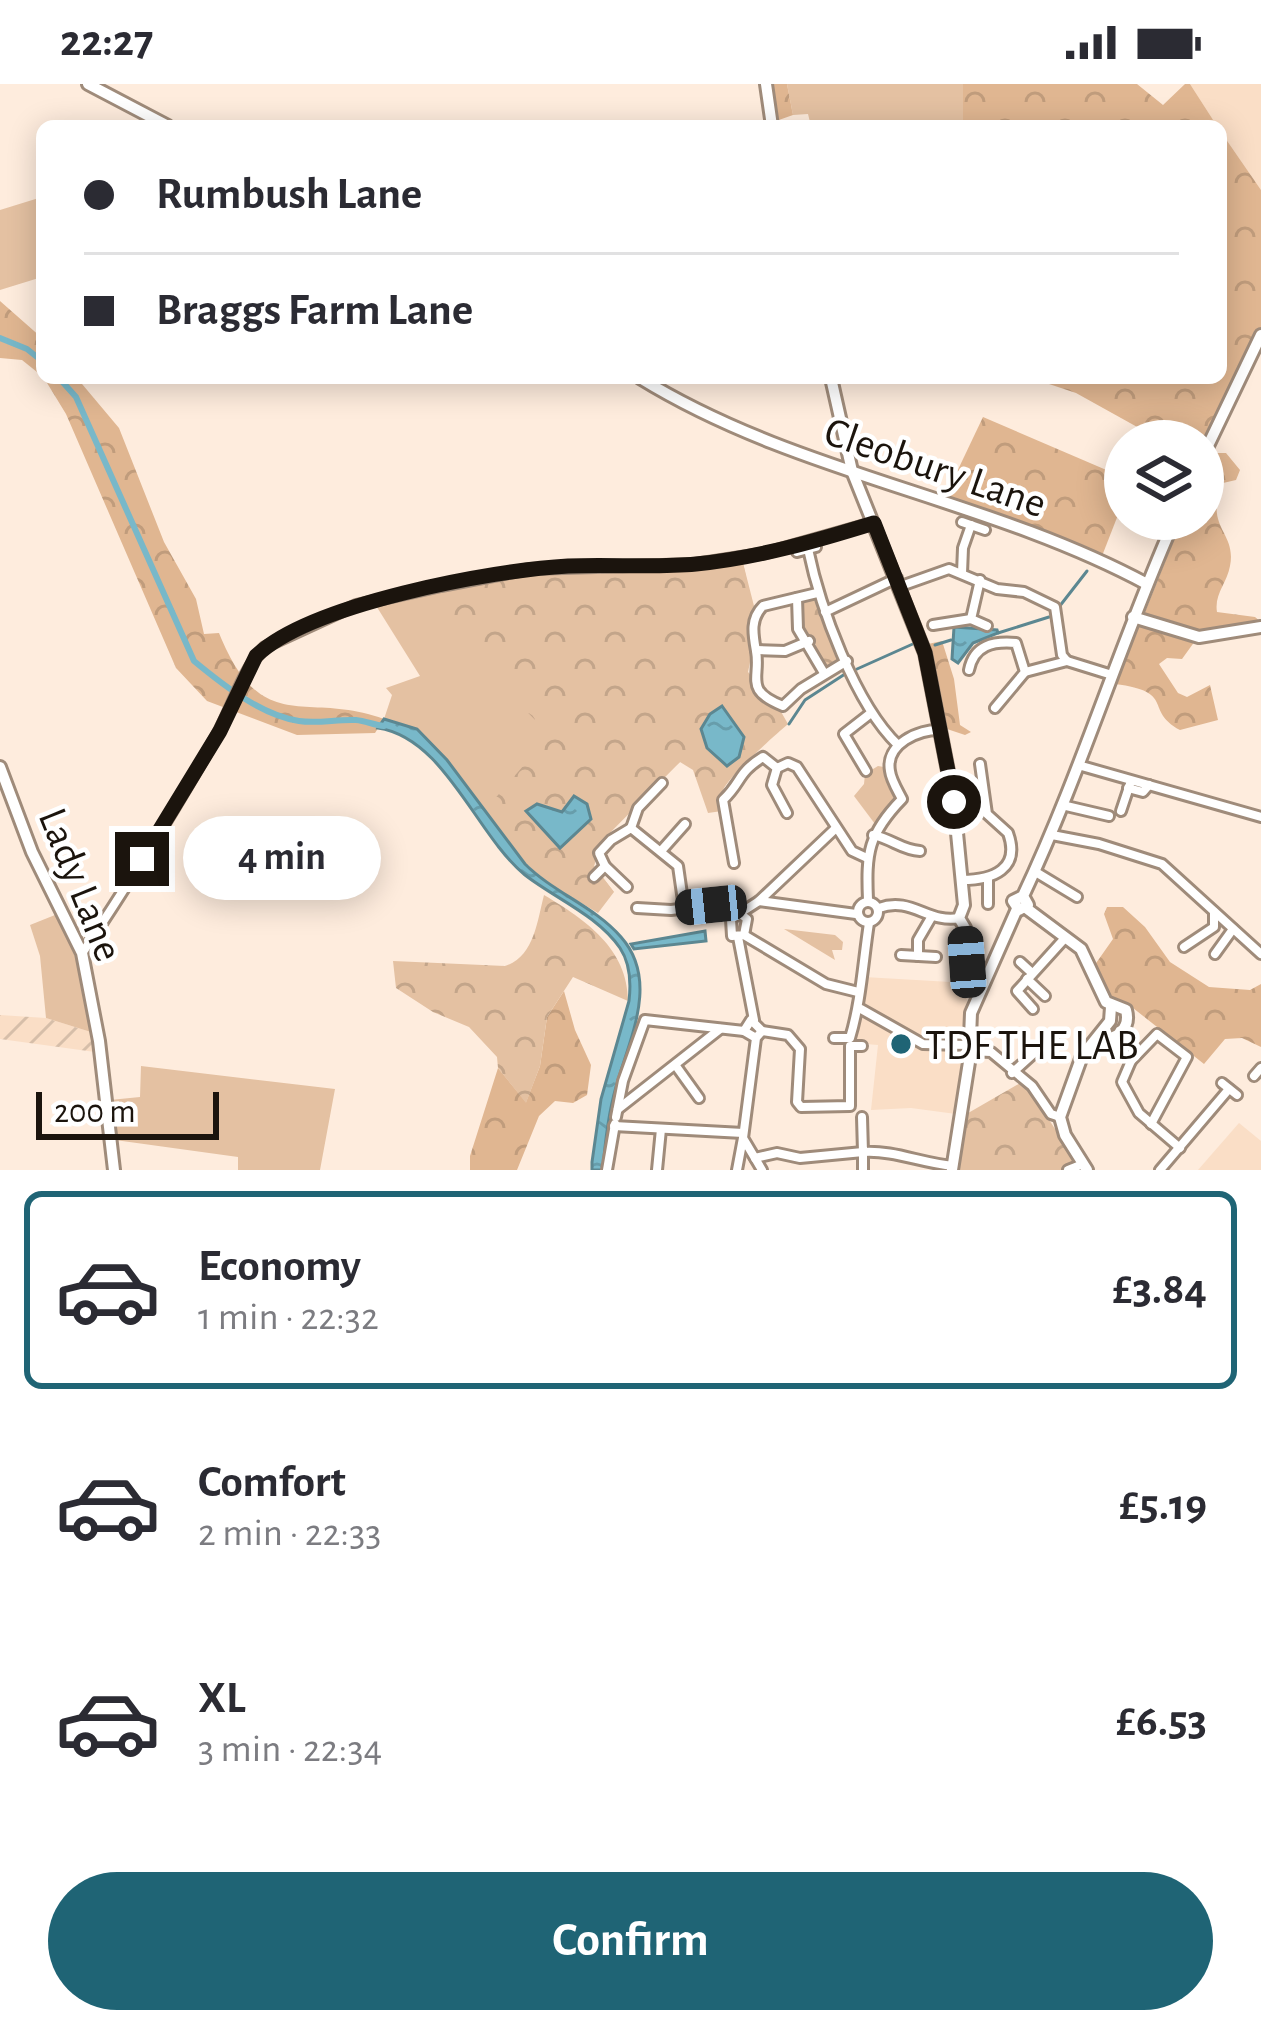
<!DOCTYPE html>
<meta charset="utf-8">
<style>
body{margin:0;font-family:"Alegreya Sans",sans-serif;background:#f2f2f3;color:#2b2b33;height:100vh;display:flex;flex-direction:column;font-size:45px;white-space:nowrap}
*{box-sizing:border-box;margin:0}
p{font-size:39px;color:#7c7c81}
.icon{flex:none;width:66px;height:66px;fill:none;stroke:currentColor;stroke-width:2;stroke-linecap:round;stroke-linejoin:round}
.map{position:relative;height:1086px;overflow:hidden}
.sheet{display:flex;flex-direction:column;background:#fff;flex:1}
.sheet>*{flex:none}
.hud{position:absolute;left:36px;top:36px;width:1191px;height:264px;border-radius:18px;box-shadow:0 6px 30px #0003;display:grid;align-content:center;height:264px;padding:0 48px;background:#fff}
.tools{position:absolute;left:1104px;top:336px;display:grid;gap:24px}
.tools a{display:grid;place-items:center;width:120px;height:120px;border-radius:50%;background:#fff;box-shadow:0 6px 30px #0003;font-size:60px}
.scale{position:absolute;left:36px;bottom:30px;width:183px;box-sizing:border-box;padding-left:12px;border:6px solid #1b140d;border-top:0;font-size:33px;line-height:42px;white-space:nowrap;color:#1b140d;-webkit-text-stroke:9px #fff;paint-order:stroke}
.end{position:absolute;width:54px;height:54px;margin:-27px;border:15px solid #1b140d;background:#fff;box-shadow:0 0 0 6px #fff}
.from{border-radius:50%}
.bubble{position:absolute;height:84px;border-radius:42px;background:#fff;box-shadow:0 6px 30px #0003;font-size:39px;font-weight:700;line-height:84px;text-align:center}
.car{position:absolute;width:36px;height:72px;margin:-36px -18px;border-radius:15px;box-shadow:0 0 9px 3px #0007;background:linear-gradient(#222 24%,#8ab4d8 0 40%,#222 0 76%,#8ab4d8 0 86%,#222 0)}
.hud b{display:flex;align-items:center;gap:42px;height:114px;font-size:45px}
.hud b+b{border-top:3px solid #e1e1e2}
.hud i{width:30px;height:30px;background:#2b2b33}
ul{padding:21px 0 0;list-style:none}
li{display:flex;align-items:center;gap:36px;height:198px;margin:0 24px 18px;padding:0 24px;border:6px solid transparent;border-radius:18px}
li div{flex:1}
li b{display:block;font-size:45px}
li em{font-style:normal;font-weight:700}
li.selected{border-color:#1f6475}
li>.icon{width:108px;height:108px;stroke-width:1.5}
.button{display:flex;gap:24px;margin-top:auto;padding:24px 48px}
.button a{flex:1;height:138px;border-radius:72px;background:#1f6475;color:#fff;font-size:48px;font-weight:700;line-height:138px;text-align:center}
.status{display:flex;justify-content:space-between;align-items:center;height:84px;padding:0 60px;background:#fff;direction:ltr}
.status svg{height:33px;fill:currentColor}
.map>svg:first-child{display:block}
</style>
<div class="status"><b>22:27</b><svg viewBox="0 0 49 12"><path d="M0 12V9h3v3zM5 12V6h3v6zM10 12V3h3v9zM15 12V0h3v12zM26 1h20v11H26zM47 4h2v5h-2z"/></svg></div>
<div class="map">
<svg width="1261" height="1086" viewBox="0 0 1261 1086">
<defs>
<pattern id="industrial-furrows" width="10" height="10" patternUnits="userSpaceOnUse" patternTransform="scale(3)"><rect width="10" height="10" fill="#fadec6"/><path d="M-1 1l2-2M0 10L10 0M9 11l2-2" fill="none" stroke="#d6bea9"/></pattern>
<pattern id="forest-crowns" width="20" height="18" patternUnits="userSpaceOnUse" patternTransform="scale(3)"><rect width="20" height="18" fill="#e0b691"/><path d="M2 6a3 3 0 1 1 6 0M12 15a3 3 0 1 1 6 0" fill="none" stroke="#c09c7c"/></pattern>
<pattern id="park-crowns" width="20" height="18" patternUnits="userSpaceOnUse" patternTransform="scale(3)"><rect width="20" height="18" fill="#e4c1a2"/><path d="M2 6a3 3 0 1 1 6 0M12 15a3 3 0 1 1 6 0" fill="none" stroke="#c3a58a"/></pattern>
<pattern id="water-ripples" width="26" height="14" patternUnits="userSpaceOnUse" patternTransform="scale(3)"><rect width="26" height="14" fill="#78b8c9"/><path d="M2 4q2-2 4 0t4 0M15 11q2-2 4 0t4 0" fill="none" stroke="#679dab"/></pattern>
</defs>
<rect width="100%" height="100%" fill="#feecdd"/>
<!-- built -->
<g fill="#fadec6">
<polygon points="1190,0 1261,0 1261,106 1221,48 1221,42 1217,42"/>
<polygon points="864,893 968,899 965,968 956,1030 911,1024 871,1026 878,961 854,959 854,948 862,931"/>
<polygon points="1239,1039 1261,1057 1261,1086 1198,1086"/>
</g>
<!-- industrial -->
<polygon fill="url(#industrial-furrows)" points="0,931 46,934 94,949 95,968 0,955"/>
<!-- green -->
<g fill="#e4c1a2">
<polygon points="787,0 963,0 963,42 811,42 808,30 793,31"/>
<polygon points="42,113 42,193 0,206 0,126"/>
<polygon points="742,475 754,522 749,553 752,570 680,678 599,760 594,782 614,808 525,780 447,676 417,645 384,635 392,611 386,604 420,592 375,520 534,488 713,484"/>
<polygon points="878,682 884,683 899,717 875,740 854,712 864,700 865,690"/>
<polygon points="60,829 78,864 94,949 46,934 40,872 30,841"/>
<polygon points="784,845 835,851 843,858 842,866 832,866 835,876"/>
<polygon points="141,982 335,1005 320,1086 238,1086 238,1073 115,1056 110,1016 140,1013"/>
</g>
<!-- forest -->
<g fill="url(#forest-crowns)">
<polygon points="771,0 787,0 793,31 776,37"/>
<polygon points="963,0 1137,0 1163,21 1185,0 1190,0 1217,42 963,42"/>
<polygon points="1221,48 1261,106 1261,244 1204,360 1139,344 1076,309 1031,294 1221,294"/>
<polygon points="0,217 42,254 42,292 22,276 0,274"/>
<path d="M44,294H77L119,344L164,458L196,515L204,550L219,549C262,655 305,606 384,635L375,649L297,651L207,617L176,584L66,330Z"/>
<polygon points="983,333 1125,394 1125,413 1102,472 945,413"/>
<path d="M1211,369H1226L1240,386L1236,396L1223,399C1203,444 1237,447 1230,482C1227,499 1214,510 1217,528L1255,533L1261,538L1204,551L1143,533L1182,435H1203V388Z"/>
<path d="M1139,540L1195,557L1182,575L1167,574L1159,580L1178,609L1187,613L1210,601L1218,636L1180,646C1143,626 1177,608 1115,600Z"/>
<polygon points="942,557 954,595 960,641 971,648 965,651 944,644 928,560"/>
<polygon points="1107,823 1123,823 1145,843 1170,878 1209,903 1250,906 1261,900 1261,963 1242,954 1225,955 1204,980 1133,924 1113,915 1100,899 1094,882 1113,855 1104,830"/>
<polygon points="564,907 575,946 591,981 587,1011 573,1019 555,1017 539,1032 517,1086 470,1086 470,1072 498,984 526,1018 540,982 547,933"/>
</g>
<!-- park -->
<g fill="url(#park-crowns)">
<path d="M742,475C751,512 757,551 748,588L776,619L788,640C774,652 729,692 723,706C721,713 722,720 722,727L708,729L693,686L680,678C648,706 603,740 594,782L614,808L598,829L538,793L485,726L550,651L413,512L534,488L712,485Z"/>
<polygon points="813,513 840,575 829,583 823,582 813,554 800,542 801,519"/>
<path d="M544,811C586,836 628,865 628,917L573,893L547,933L540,982L526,1019L498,984L497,973L469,943L433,928L396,904L393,877L505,882C534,873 537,838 544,811Z"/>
<path d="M1022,998C1043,1024 1058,1051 1078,1079L1062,1086H957L963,1032Z"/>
</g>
<!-- water -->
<g fill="url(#water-ripples)" stroke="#5c8791" stroke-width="3">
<polygon points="954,543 997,546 998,549 973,559 958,579 952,575"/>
<polygon points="722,622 744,653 739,673 727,682 707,664 701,645 710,630"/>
<path d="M384,635L417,645L447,676L525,780C554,809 594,822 621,853C660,897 629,956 616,1003C608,1031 605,1058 603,1086H592V1078L601,1015L629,917C631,900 630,879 620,864C597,831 556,815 525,791C476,751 445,654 378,644Z"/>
<polygon points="574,712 587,720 591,735 560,764 526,727 537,720 562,728"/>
<polygon points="705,847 706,857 634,865 631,860"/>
</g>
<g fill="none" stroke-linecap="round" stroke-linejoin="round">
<!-- stream -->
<g stroke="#5c8791" stroke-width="3">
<polyline points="1059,523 1087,487"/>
<polyline points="998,549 1049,533"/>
<polyline points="935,561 951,556"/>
<polyline points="857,585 915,559"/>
<polyline points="789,640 805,616 845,590"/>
</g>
<!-- canal -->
<g stroke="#78b8c9" stroke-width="6">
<polyline points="0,254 27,265 42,277"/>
<path d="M59,294L76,313L194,577C223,601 261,631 299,637C318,640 337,635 356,636C366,637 374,641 384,642"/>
</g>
<!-- street casing -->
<g stroke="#9f8b7a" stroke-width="14">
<g id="street">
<polyline points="962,438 985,446"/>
<path d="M808,465C820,523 855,620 898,661"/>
<polyline points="797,468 816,463"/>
<polyline points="962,489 963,464 971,441"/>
<polyline points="980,496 971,535 987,542"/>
<polyline points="901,502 949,485 997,505 1024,508 1055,523 1062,571 1067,577 1112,591"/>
<path d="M817,509L763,522C750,535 753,550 756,567C761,594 743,606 783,622L801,605L847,577"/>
<polyline points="797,514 798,545 824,589"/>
<polyline points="825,528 897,494"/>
<polyline points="933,541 971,535"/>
<polyline points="756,566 785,567 809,557"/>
<path d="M969,586C974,561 993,557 1016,559L1025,588L995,624"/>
<polyline points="1025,588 1067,577"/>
<polyline points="1078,681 1261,733"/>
<polyline points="777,684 772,701 787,729"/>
<polyline points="866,687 844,650 871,629"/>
<polyline points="1128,704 1143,708 1149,701"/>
<polyline points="1062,721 1109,732"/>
<polyline points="1121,727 1131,697"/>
<polyline points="631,744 638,724 662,699"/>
<path d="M873,751C892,755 902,766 920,767"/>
<polyline points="1052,751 1099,760 1162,780 1261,870"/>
<polyline points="661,767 685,740"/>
<path d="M734,779L723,716C743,697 736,690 763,673L777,684L788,679L797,683L852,767L867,774"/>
<polyline points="1034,787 1077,813"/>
<polyline points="594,793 605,782"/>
<path d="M962,796C993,796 1021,785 1008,749L987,730L980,680"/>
<polyline points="627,803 605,782 599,769 611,756 631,744 678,782 684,824"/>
<path d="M868,816C866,769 868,750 902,715C898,707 891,696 890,687C885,660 919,645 940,646"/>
<polyline points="759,817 836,744"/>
<circle cx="868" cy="828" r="10"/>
<polyline points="988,820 988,795"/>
<polyline points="637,824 671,826 721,820 735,831"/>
<path d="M879,824C911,812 929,840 959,834"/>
<polyline points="742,831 747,835 744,851 732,852 731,835 759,817 856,830"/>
<polyline points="744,851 826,900 858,908"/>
<polyline points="738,853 754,936"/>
<polyline points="1184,863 1214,843 1214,828"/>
<path d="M83,868C130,798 174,726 216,653C232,625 242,586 265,563L356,521L441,502L530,485L695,480L766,469L872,439"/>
<polyline points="1215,870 1233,845"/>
<polyline points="901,871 936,873"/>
<polyline points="918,872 918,856 932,832"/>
<polyline points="1020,878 1032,889"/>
<polyline points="1027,895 1045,912"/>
<polyline points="861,925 923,960 967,961"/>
<polyline points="1033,925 1017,907 1065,854"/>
<polyline points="762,947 788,951 800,965 797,1018 801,1023 850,1022 850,962 862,962"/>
<polyline points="756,954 744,947 751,936 762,947 756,954 743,1054 762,1086"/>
<path d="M834,954H850C861,918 863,878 869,839"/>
<polyline points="1113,954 1131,977 1122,998 1139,1029 1180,1064"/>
<polyline points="968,967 991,968 1032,1002 1051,1030 1060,1033"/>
<polyline points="1131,977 1157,950 1187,973 1151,1040"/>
<polyline points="676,982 699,1014"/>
<polyline points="1012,989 1055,950"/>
<polyline points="1254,992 1261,984"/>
<polyline points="1222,999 1237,1011"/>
<polyline points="618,1025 720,945"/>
<polyline points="616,1033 623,997 645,936 744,947"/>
<path d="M862,1033L863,1068C894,1066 921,1079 953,1082"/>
<polyline points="614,1042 743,1049"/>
<polyline points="755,1074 777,1069 800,1074 863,1068 863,1086"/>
<polyline points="607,1086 615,1040"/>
<polyline points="657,1086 661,1045"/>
<polyline points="737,1086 743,1054"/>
<polyline points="1068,1086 1083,1080"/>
<polyline points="1160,1086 1229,1005"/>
</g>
</g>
<!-- secondary casing -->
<g stroke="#9f8b7a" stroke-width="16">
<g id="secondary">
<polyline points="88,0 168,42"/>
<polyline points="766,0 772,42"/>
<path d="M640,294C797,391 985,413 1147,500"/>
<polyline points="831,294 852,387 925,569 954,718 964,821 959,834 965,844 970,897"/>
<polyline points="1203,372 1261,251"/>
<polyline points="1133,533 1199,553 1261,543"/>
<polyline points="0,683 32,768 82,869 99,957 114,1086"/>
<path d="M1023,812L1028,821L1019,826L1013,817L1023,812C1081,689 1120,559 1175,435"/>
<path d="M1026,824L1081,865L1106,918L1126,926C1131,945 1116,957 1098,955"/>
<polyline points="952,1086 969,978 971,929 1017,825"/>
<polyline points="1087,1086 1065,1051 1060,1033 1082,972 1110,937 1111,923"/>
</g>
</g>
<!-- street -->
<use href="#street" stroke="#fff" stroke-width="8"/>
<!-- secondary -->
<use href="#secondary" stroke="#fff" stroke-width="10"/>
</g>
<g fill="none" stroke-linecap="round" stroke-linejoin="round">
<!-- route -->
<path stroke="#1b140d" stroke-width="15" d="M142,775L220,647L256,572C310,520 492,486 568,482C610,480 654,484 696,480C757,474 816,457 874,439L925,569L954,718"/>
</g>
<!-- markers -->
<circle fill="#1f6475" stroke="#fff" stroke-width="4.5" cx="901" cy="960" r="12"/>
<g text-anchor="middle" stroke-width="9" stroke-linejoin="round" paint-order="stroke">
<!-- street labels -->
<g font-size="42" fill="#1b140d" stroke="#fff">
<text transform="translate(936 382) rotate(19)" y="15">Cleobury Lane</text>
<text transform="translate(82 800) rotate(68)" y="15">Lady Lane</text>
</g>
<!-- poi labels -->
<g font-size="42" fill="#1b140d" stroke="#fff" text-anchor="start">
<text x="925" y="975">TDF THE LAB</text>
</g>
</g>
</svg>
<div class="tools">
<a><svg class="icon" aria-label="layers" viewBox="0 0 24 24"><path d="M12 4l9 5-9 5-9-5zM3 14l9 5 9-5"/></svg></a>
</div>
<div class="scale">200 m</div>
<i class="end from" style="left:954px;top:718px"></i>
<i class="end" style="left:142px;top:775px"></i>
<div class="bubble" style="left:183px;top:732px;width:198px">4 min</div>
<i class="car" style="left:711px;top:821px;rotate:264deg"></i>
<i class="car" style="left:967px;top:878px;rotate:356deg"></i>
<div class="hud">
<b><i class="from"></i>Rumbush Lane</b>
<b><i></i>Braggs Farm Lane</b>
</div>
</div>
<section class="sheet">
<ul>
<li class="selected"><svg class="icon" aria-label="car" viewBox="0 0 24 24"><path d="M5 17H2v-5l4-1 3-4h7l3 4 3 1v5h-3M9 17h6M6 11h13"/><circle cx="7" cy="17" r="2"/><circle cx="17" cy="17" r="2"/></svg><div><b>Economy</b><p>1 min · 22:32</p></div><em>£3.84</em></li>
<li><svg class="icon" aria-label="car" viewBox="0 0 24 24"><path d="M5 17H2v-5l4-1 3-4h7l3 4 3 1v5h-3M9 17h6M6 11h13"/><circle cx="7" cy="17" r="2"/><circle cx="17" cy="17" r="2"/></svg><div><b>Comfort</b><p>2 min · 22:33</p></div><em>£5.19</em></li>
<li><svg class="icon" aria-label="car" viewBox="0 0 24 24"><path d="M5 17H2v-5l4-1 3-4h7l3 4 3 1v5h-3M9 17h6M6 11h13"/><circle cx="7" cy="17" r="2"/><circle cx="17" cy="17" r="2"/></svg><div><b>XL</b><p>3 min · 22:34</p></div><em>£6.53</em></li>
</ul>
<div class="button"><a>Confirm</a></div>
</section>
